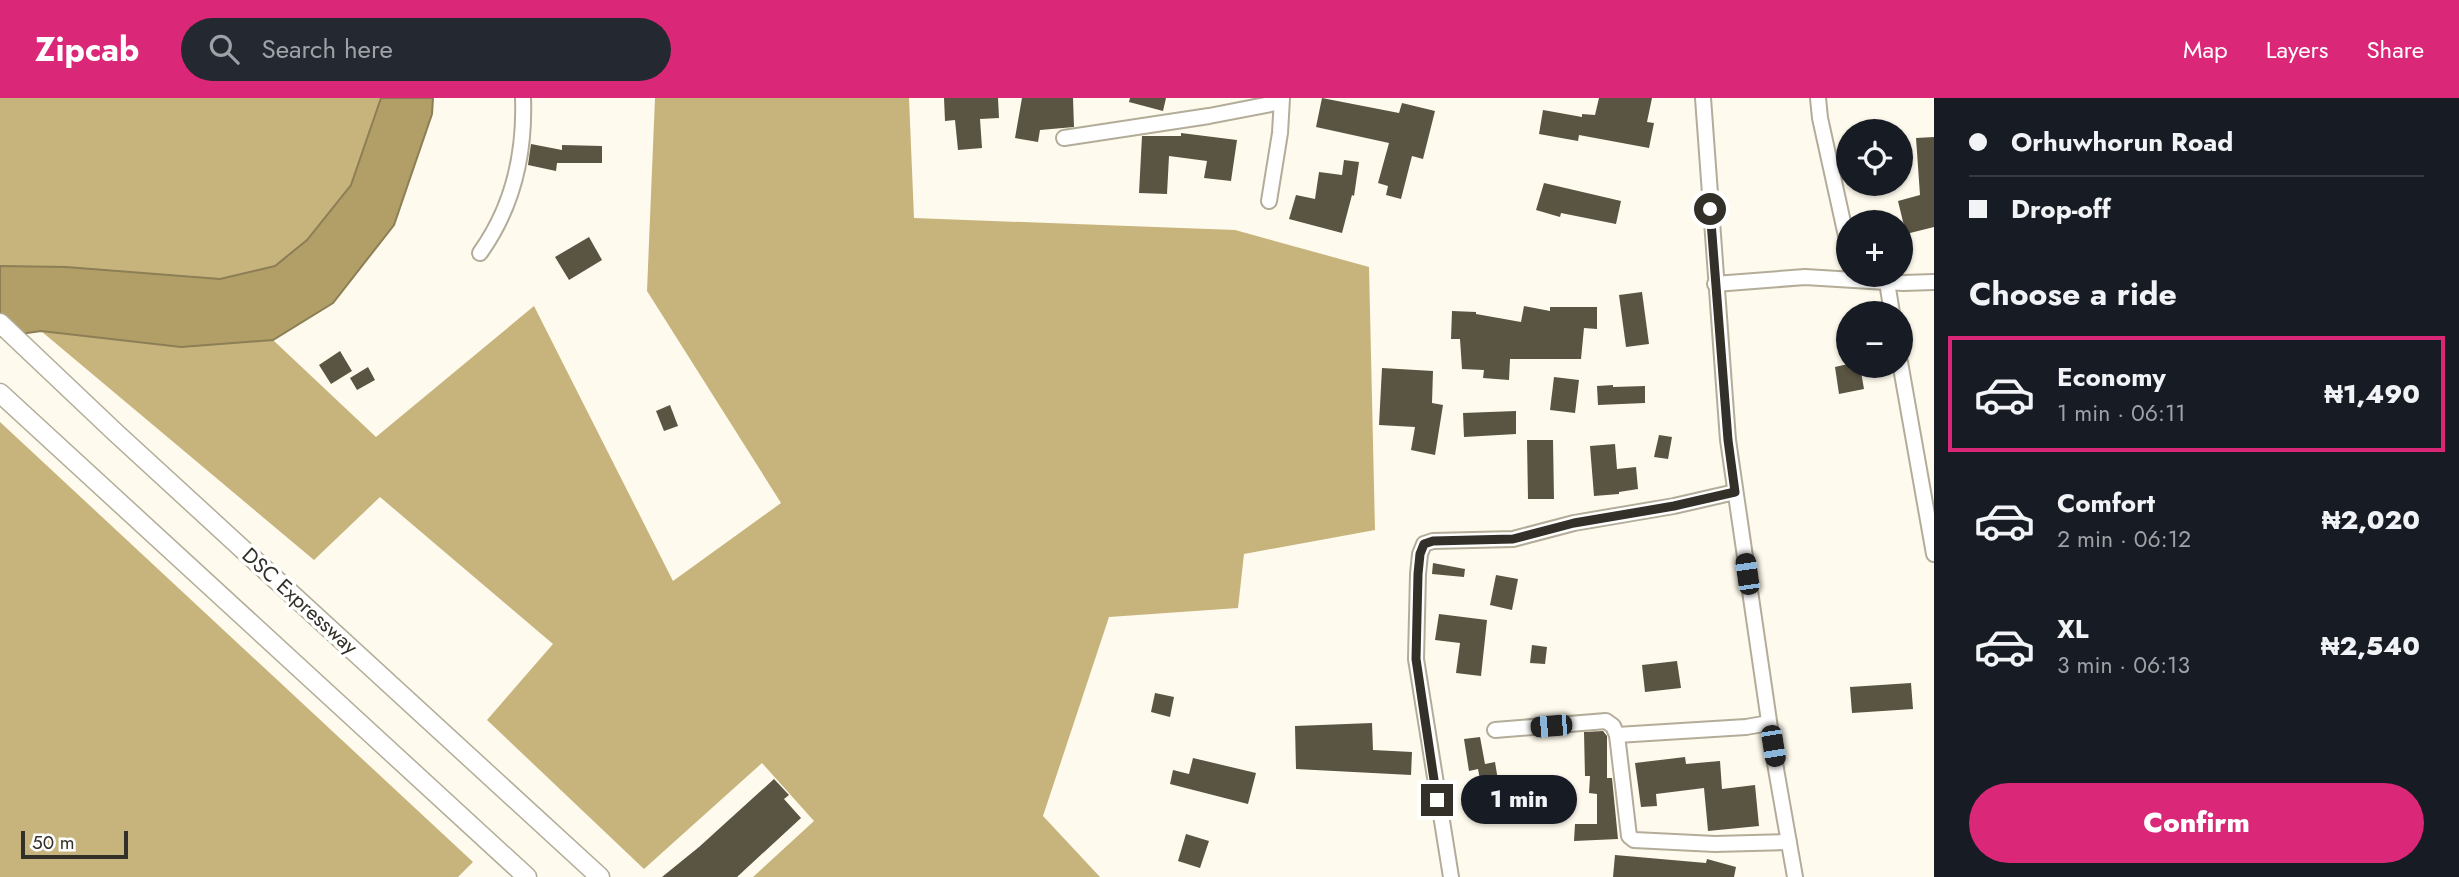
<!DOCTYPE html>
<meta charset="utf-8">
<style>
body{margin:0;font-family:Jost,sans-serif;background:#242831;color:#f1f3f6;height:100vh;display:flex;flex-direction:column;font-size:26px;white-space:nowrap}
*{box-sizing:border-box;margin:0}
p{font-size:23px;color:#9ea1a6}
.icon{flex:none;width:38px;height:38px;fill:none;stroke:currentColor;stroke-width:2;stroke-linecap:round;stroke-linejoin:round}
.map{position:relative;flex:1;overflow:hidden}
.drawer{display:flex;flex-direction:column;background:#171b24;width:525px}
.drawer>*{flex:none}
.top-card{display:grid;align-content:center;height:154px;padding:0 35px;background:#171b24}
.fabs{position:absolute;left:1836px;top:21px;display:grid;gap:14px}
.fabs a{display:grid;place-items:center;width:77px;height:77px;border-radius:50%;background:#171b24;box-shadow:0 2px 5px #0004;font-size:35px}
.scale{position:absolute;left:21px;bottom:18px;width:107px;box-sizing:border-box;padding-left:7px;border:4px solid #323028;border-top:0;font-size:19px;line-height:24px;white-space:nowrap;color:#323028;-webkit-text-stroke:5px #fff;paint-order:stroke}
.end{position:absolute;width:32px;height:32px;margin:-16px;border:9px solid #323028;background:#fff;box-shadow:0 0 0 4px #fff}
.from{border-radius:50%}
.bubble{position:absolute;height:49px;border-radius:24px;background:#171b24;box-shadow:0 2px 5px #0004;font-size:23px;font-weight:800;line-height:49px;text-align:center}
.car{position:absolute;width:21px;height:42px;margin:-21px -10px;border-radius:9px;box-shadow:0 0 5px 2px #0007;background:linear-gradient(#222 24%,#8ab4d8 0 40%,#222 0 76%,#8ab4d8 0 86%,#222 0)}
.top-card b{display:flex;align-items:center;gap:24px;height:66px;font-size:26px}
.top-card b+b{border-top:2px solid #363941}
.top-card i{width:18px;height:18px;background:#f1f3f6}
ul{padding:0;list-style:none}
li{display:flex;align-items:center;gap:21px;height:116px;margin:0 14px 10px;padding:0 21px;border:4px solid transparent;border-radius:0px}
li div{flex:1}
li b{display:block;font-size:26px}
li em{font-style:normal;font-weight:800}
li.active{border-color:#db2777}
li>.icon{width:63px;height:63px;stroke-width:1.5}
h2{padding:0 35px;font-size:32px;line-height:84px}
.primary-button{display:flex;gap:14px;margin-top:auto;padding:14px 35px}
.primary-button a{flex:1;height:80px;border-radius:42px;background:#db2777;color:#fff;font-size:28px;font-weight:800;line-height:80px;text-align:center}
header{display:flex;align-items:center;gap:42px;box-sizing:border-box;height:98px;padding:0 35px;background:#db2777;color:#fff}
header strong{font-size:33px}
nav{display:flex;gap:38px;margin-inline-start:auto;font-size:24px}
.search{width:490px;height:63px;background:#242831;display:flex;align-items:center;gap:18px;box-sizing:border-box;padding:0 24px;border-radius:38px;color:#9ea1a6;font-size:26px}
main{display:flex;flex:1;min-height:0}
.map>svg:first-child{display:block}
</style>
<header>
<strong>Zipcab</strong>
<div class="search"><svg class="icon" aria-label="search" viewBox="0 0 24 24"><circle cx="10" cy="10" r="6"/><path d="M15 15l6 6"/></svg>Search here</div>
<nav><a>Map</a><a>Layers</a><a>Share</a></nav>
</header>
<main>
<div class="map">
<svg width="1934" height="779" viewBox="0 0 1934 779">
<rect width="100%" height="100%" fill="#fefaed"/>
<!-- forest -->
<g fill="#c7b47d">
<polygon points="0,0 381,0 351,87 307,142 275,168 220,181 66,169 0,168"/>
<polygon points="655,0 909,0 914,120 1235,132 1369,169 1375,432 1244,456 1238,510 1109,519 1043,718 1100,779 753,779 814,723 762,665 644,771 487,622 553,546 380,399 314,462 41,233 181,249 273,242 376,339 534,208 673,483 781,405 647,193"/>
<polygon points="0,324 473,764 458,779 0,779"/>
</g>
<!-- water -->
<polygon fill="#b29f68" stroke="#8c7e55" stroke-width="2" points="381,0 433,0 432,16 394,127 333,205 273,242 181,249 41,233 0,239 0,168 66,169 220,181 275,168 307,142 351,87"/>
<!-- building -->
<g fill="#5a5442">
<polygon points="944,0 998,0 999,20 980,21 982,50 958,52 955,22 945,23"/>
<polygon points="1022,0 1073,0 1074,29 1040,32 1038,44 1015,40"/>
<polygon points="1130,0 1166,0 1163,13 1129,4"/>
<polygon points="1322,0 1399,15 1402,5 1435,13 1423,61 1412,58 1401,101 1386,97 1388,88 1378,85 1389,45 1316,29"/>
<polygon points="1599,0 1652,0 1647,24 1654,25 1649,50 1579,37 1578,43 1539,36 1543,12 1582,19 1582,16 1595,17"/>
<polygon points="1181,35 1237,42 1231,83 1204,80 1207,63 1169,58 1167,96 1139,95 1142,38 1181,38"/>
<polygon points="1934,39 1934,129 1906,136 1898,103 1920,97 1916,40"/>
<polygon points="531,46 562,52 562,47 602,48 602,65 557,65 556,73 528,67"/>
<polygon points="1344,62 1359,64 1354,98 1352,97 1342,135 1289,121 1296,97 1315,101 1319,74 1342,77"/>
<polygon points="1544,85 1621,103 1616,126 1561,115 1560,119 1536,112"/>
<polygon points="589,139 602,162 569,182 555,159"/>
<polygon points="1642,194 1649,246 1626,249 1619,197"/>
<polygon points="1524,208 1550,213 1550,209 1597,209 1597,231 1584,230 1581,261 1510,261 1509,282 1483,280 1484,272 1462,271 1460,241 1451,241 1452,213 1476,214 1476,216 1521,224"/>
<polygon points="340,253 352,273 331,286 319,267"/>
<polygon points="1848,266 1860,268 1864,291 1839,296 1835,269"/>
<polygon points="368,269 375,282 357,292 350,280"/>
<polygon points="1382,270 1433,273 1432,305 1443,307 1435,357 1411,352 1415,329 1379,327"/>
<polygon points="1554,279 1579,282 1575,315 1550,312"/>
<polygon points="1613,287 1613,289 1645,288 1645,305 1598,307 1597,288"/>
<polygon points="670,307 678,328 664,333 656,313"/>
<polygon points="1516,313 1516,336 1464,339 1463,315"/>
<polygon points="1659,337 1672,339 1668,361 1654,359"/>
<polygon points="1527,342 1553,342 1554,401 1528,401"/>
<polygon points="1615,346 1617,371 1636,369 1638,391 1619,394 1619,396 1594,398 1590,348"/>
<polygon points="1433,465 1465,471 1464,479 1432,476"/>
<polygon points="1496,477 1518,481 1512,512 1490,507"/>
<polygon points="1439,516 1487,522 1481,578 1456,575 1460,545 1435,542"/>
<polygon points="1532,547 1547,549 1545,566 1530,565"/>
<polygon points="1677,563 1681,590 1645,594 1642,567"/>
<polygon points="1911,585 1913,611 1852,615 1850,589"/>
<polygon points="1155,595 1174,599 1170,619 1151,614"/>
<polygon points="1372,625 1373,652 1412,654 1411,677 1296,671 1295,628"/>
<polygon points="1603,633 1607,638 1607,680 1612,680 1618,741 1574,743 1575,726 1597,726 1597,696 1589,695 1590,678 1585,678 1584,634"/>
<polygon points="1480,639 1485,666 1495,664 1502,707 1485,709 1478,671 1469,673 1464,641"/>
<polygon points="1685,659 1686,666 1720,663 1722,691 1755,687 1759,728 1708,733 1704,690 1656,696 1657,708 1641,709 1635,665"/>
<polygon points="1193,660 1256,675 1248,706 1170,686 1173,672 1189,676"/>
<polygon points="774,681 789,697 784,701 801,720 737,779 662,779 699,749"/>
<polygon points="1186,736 1209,743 1200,770 1178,763"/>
<polygon points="1615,757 1706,765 1707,761 1736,769 1734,779 1613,779"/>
</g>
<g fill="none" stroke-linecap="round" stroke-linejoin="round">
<!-- minor casing -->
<g stroke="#b3ac98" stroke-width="18">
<g id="minor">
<polyline points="1703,0 1728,342 1776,671 1795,779"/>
<polyline points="1818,0 1820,20 1848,147"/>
<polyline points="1064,40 1209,18 1281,4"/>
<polyline points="1269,103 1280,35 1282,0"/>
<path d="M480,155C513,109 525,56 523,0"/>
<polyline points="1887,184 1892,215"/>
<polyline points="1715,186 1805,179 1903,185 1934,184"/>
<polyline points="1900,264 1934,456"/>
<polyline points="1495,632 1606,623 1613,628 1617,637 1629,738 1634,742 1715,746 1789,744"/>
<polyline points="1617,637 1746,629 1769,625"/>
<polyline points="1451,779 1416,561 1418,476 1420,456 1424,446 1433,443 1513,441 1574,425 1674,408 1735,394"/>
</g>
</g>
<!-- major casing -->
<g stroke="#b3ac98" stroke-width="21">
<g id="major">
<polyline points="0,225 116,335 600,779"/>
<polyline points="0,295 527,779"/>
</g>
</g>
<!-- minor -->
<use href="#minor" stroke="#fff" stroke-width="14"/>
<!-- major -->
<use href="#major" stroke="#fff" stroke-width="18"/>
</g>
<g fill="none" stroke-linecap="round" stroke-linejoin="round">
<!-- route -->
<polyline stroke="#323028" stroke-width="9" points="1437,702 1416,561 1418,476 1420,456 1424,446 1433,443 1513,441 1574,425 1674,408 1735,394 1728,342 1710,111"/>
</g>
<g text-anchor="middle" stroke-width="7" stroke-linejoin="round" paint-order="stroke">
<!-- street labels -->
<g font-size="21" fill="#323028" stroke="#fff">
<text transform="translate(300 503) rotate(42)" y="7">DSC Expressway</text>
</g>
</g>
</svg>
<div class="fabs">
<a><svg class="icon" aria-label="locate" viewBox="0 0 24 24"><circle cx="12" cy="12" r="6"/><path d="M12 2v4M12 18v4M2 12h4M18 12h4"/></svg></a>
<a>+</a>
<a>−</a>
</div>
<div class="scale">50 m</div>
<i class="end from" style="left:1710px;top:111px"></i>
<i class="end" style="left:1437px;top:702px"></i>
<div class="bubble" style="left:1461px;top:677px;width:116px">1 min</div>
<i class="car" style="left:1747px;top:476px;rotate:352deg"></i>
<i class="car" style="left:1551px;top:628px;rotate:265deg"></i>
<i class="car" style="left:1773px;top:648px;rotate:171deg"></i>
</div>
<section class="drawer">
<div class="top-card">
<b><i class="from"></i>Orhuwhorun Road</b>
<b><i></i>Drop-off</b>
</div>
<h2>Choose a ride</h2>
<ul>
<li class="active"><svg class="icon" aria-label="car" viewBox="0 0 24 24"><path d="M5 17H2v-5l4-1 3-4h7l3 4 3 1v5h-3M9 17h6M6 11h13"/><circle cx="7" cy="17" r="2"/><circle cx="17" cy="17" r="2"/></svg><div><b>Economy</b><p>1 min · 06:11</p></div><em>₦1,490</em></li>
<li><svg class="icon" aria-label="car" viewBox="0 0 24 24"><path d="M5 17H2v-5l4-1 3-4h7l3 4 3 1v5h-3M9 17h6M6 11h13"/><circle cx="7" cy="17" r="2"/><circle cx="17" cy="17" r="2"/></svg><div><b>Comfort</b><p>2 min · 06:12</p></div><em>₦2,020</em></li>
<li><svg class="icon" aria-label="car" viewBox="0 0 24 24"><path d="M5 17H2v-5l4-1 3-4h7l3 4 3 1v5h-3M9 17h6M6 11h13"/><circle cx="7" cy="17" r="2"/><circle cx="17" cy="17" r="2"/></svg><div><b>XL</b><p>3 min · 06:13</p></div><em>₦2,540</em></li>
</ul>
<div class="primary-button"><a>Confirm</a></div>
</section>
</main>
